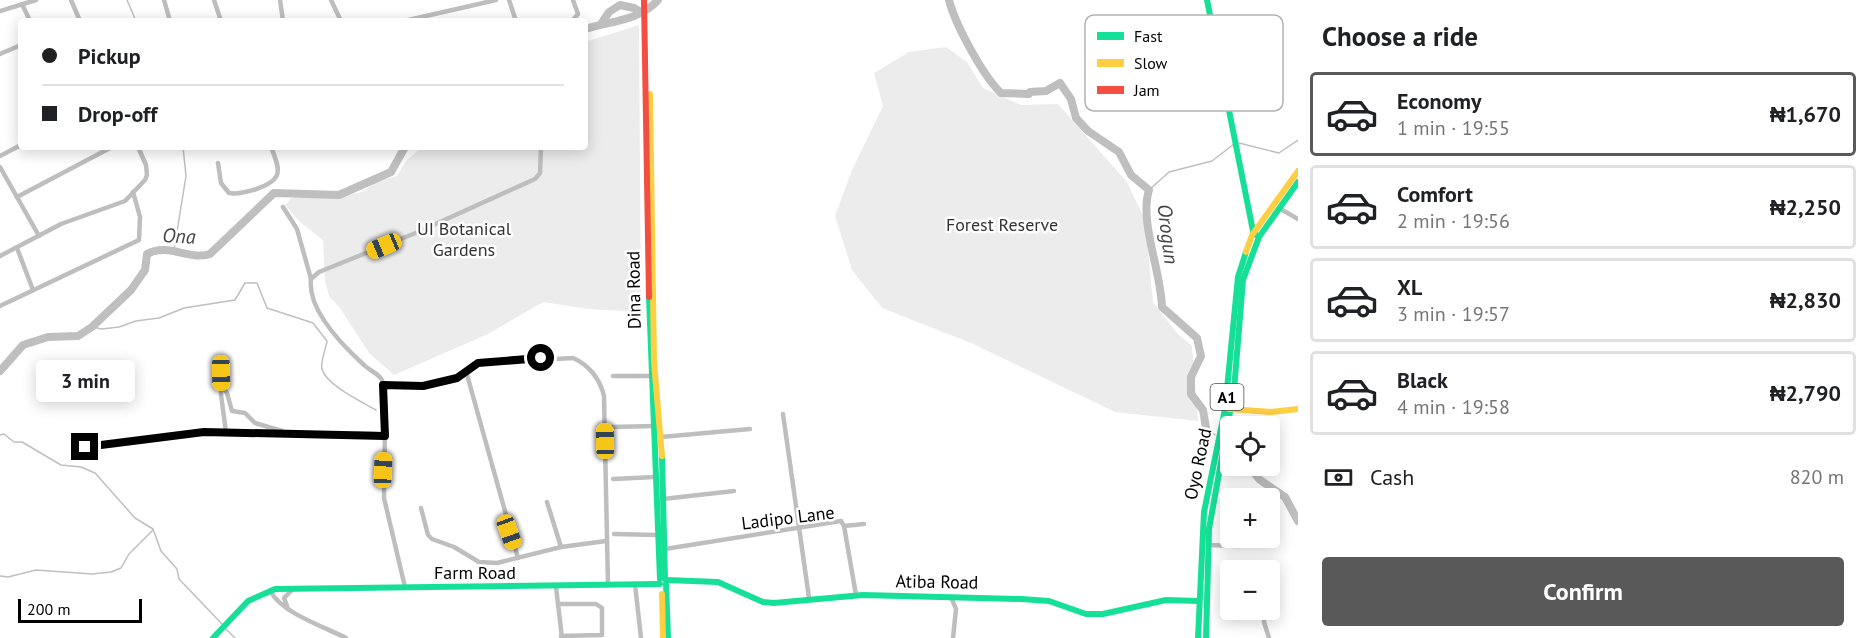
<!DOCTYPE html>
<meta charset="utf-8">
<style>
body{margin:0;font-family:"PT Sans",sans-serif;background:#f2f2f2;color:#202124;height:100vh;display:flex;flex-direction:column;font-size:22px;white-space:nowrap}
*{box-sizing:border-box;margin:0}
p{font-size:20px;color:#757577}
.icon{flex:none;width:33px;height:33px;fill:none;stroke:currentColor;stroke-width:2;stroke-linecap:round;stroke-linejoin:round}
.map{position:relative;flex:1;overflow:hidden}
.sheet{display:flex;flex-direction:column;background:#fff;width:570px}
.sheet>*{flex:none}
.banner{position:absolute;left:18px;top:18px;width:570px;height:132px;border-radius:6px;box-shadow:0 3px 15px #0003;display:grid;align-content:center;height:132px;padding:0 24px;background:#fff}
.controls{position:absolute;left:1220px;top:416px;display:grid;gap:12px}
.controls a{display:grid;place-items:center;width:60px;height:60px;border-radius:6px;background:#fff;box-shadow:0 3px 15px #0003;font-size:30px}
.scale{position:absolute;left:18px;bottom:15px;width:124px;box-sizing:border-box;padding-left:6px;border:3px solid #000;border-top:0;font-size:16px;line-height:21px;white-space:nowrap;color:#000;-webkit-text-stroke:4px #fff;paint-order:stroke}
.end{position:absolute;width:27px;height:27px;margin:-14px;border:8px solid #000;background:#fff;box-shadow:0 0 0 3px #fff}
.from{border-radius:50%}
.bubble{position:absolute;height:42px;border-radius:6px;background:#fff;box-shadow:0 3px 15px #0003;font-size:20px;font-weight:700;line-height:42px;text-align:center}
.car{position:absolute;width:18px;height:36px;margin:-18px -9px;border-radius:8px;box-shadow:0 0 4px 2px #0007;background:linear-gradient(#f5c518 24%,#345 0 40%,#f5c518 0 76%,#345 0 86%,#f5c518 0)}
.banner b{display:flex;align-items:center;gap:21px;height:57px;font-size:22px}
.banner b+b{border-top:2px solid #e0e0e0}
.banner i{width:15px;height:15px;background:#202124}
ul{padding:0;list-style:none}
li{display:flex;align-items:center;gap:18px;height:84px;margin:0 12px 9px;padding:0 12px;border:3px solid #e0e0e0;border-radius:6px}
li div{flex:1}
li b{display:block;font-size:22px}
li em{font-style:normal;font-weight:700}
li.selected{border-color:#595959}
li>.icon{width:54px;height:54px;stroke-width:1.5}
h2{padding:0 24px;font-size:27px;line-height:72px}
.pay{display:flex;align-items:center;gap:15px;height:66px;padding:0 24px;font-size:22px}
.pay p{margin-inline-start:auto}
.cta{display:flex;gap:12px;margin-top:auto;padding:12px 24px}
.cta a{flex:1;height:69px;border-radius:6px;background:#595959;color:#fff;font-size:24px;font-weight:700;line-height:69px;text-align:center}
main{display:flex;flex:1;min-height:0}
.map>svg:first-child{display:block}
</style>
<main>
<div class="map">
<svg width="1298" height="638" viewBox="0 0 1298 638">
<rect width="100%" height="100%" fill="#fff"/>
<!-- green -->
<g fill="#ececec">
<polygon points="639,25 641,312 588,309 543,302 488,334 394,375 369,353 340,308 329,296 325,281 323,240 300,222 285,205 291,198 347,195 362,192 376,182 397,176 406,161 422,147 585,147 585,42"/>
<polygon points="946,47 967,62 983,88 1021,105 1058,104 1127,182 1145,220 1153,302 1177,333 1192,346 1198,421 1115,412 971,343 882,308 852,270 835,216 852,170 883,106 874,73 909,52"/>
</g>
<g fill="none" stroke-linecap="round" stroke-linejoin="round">
<!-- stream -->
<g stroke="#bfbfbf" stroke-width="1.5">
<polyline points="127,0 136,21"/>
<polyline points="1239,143 1279,153 1298,140"/>
<polyline points="1149,190 1169,172 1212,161 1234,144"/>
<polyline points="174,250 186,176 183,147"/>
<path d="M92,327L102,329L119,327L136,321L159,318L184,308L235,300L245,283H257L267,308L313,323L327,341C326,349 320,362 322,369C326,385 362,402 376,410"/>
<polyline points="1206,428 1215,435"/>
<polyline points="0,435 4,434 14,442 22,442 61,465 81,467 95,473 135,518 153,529 161,551 177,569 179,579 222,624"/>
<polyline points="0,576 8,577 36,570 92,574 111,572 121,568 129,554 153,530"/>
<polyline points="225,628 235,638"/>
</g>
<!-- river -->
<g stroke="#bfbfbf" stroke-width="8">
<path d="M949,0C955,24 983,76 1001,93L1029,94L1030,92L1046,91L1060,83L1071,99L1076,118L1088,131L1119,152L1131,175L1149,190C1139,221 1161,271 1162,307L1197,338L1201,356L1191,377V394L1203,410L1206,428"/>
<polyline points="601,24 609,12 620,5 634,8 642,13"/>
<path d="M585,29C610,21 639,21 658,0"/>
<path d="M0,371L23,345L48,337L78,336L92,327L131,290L145,270L147,254C168,242 190,261 210,254L274,193L339,195L391,172L405,147"/>
<polyline points="1229,446 1230,447"/>
<polyline points="1247,465 1260,480 1285,497 1298,521"/>
</g>
<!-- street -->
<g stroke="#bebebe" stroke-width="4.5">
<polyline points="71,0 80,21"/>
<polyline points="164,0 170,21"/>
<polyline points="214,0 221,21"/>
<polyline points="280,0 283,21"/>
<polyline points="331,0 341,21"/>
<polyline points="509,0 516,21"/>
<polyline points="22,4 30,21"/>
<polyline points="0,11 36,0"/>
<polyline points="404,21 496,0"/>
<polyline points="572,21 578,14 573,0"/>
<polyline points="0,54 21,45"/>
<polyline points="0,156 21,145"/>
<path d="M218,163L221,183L229,193C241,195 272,187 277,175C280,167 274,155 271,147"/>
<polyline points="0,167 39,236"/>
<polyline points="17,197 112,147"/>
<polyline points="283,207 297,229 311,279"/>
<polyline points="1279,208 1298,219"/>
<polyline points="17,248 33,290"/>
<polyline points="0,256 61,224 125,201 145,180 147,175 146,165 138,147"/>
<polyline points="0,306 139,240 140,217 133,192"/>
<polyline points="221,360 221,395 226,432"/>
<polyline points="466,371 518,558"/>
<polyline points="613,376 652,376"/>
<polyline points="221,385 227,393 232,411 245,413 255,423 282,431"/>
<path d="M383,385L423,386L457,378L478,363L573,358C589,365 600,379 604,396L608,585"/>
<polyline points="783,414 809,598"/>
<polyline points="612,427 654,426"/>
<polyline points="80,437 85,447 88,448 204,432 375,434 385,436"/>
<polyline points="661,437 750,429"/>
<polyline points="613,479 655,477"/>
<polyline points="663,499 734,491"/>
<polyline points="547,502 561,547"/>
<polyline points="421,508 428,535 432,539 454,547 479,562 497,563 561,547 606,541"/>
<polyline points="844,526 864,524"/>
<polyline points="614,534 658,535"/>
<polyline points="1208,545 1239,546 1252,537"/>
<polyline points="665,549 841,521 844,526 856,595"/>
<polyline points="635,584 641,638"/>
<path d="M405,587L384,498L385,428L382,380C378,373 370,371 364,365C342,345 307,310 311,279L319,272L418,232L535,179L540,173L541,147"/>
<polyline points="556,587 562,638"/>
<path d="M271,592C282,613 325,627 346,638"/>
<polyline points="951,597 956,609 953,638"/>
<polyline points="558,604 596,604 602,608 602,635 561,636"/>
<polyline points="288,609 284,598 291,591"/>
<polyline points="1264,609 1264,622 1269,638"/>
</g>
<!-- fast -->
<g stroke="#16e098" stroke-width="6">
<polyline points="1207,0 1253,231 1256,235"/>
<polyline points="649,297 660,579"/>
<polyline points="662,456 665,579"/>
<polyline points="666,580 718,582 763,602 774,603 863,595 1021,599 1049,601 1086,614 1103,614 1166,600 1199,601"/>
<polyline points="666,584 668,638"/>
<polyline points="213,638 248,601 275,589 660,584"/>
<polyline points="1198,638 1204,512 1225,409 1238,277 1246,252"/>
<polyline points="1206,638 1209,529 1234,390 1243,280 1259,237 1298,182"/>
</g>
<!-- slow -->
<g stroke="#ffcf43" stroke-width="6">
<polyline points="650,94 654,362 662,456"/>
<polyline points="1246,252 1252,235 1298,171"/>
<polyline points="1229,409 1271,412 1298,409"/>
<polyline points="662,594 663,638"/>
</g>
<!-- jam -->
<polyline stroke="#f24e42" stroke-width="6" points="644,0 649,297"/>
</g>
<g fill="none" stroke-linecap="round" stroke-linejoin="round">
<!-- route -->
<polyline stroke="#000" stroke-width="8" points="85,447 204,432 385,436 383,385 423,386 457,378 478,363 541,358"/>
</g>
<g text-anchor="middle" stroke-width="5" stroke-linejoin="round" paint-order="stroke">
<!-- shield labels -->
<rect fill="#fff" stroke="#4c4c4c" stroke-width="1.5" x="1210.5" y="384" width="33" height="26" rx="4.5"/>
<g font-size="16" font-weight="bold" fill="#000">
<text x="1227" y="403">A1</text>
</g>
<!-- park labels -->
<g font-size="18" fill="#333" stroke="#fff">
<text x="1002" y="231">Forest Reserve</text>
<text x="464" y="235">UI Botanical<tspan x="464" dy="21">Gardens</tspan></text>
</g>
<!-- street labels -->
<g font-size="18" fill="#000" stroke="#fff">
<text transform="translate(634 290) rotate(-91)" y="6">Dina Road</text>
<text transform="translate(1198 464) rotate(-78)" y="6">Oyo Road</text>
<text transform="translate(788 518) rotate(-7)" y="6">Ladipo Lane</text>
<text x="475" y="579">Farm Road</text>
<text transform="translate(937 582) rotate(1)" y="6">Atiba Road</text>
</g>
<!-- water labels -->
<g font-size="20" font-style="italic" fill="#444" stroke="#fff">
<text transform="translate(1168 234) rotate(83)" y="7">Orogun</text>
<text transform="translate(179 236) rotate(3)" y="7">Ona</text>
</g>
</g>
<!-- legend -->
<rect x="1085" y="15" width="198" height="96" rx="9" fill="#fff" stroke="#b2b2b2" stroke-width="1.5"/>
<rect x="1097" y="32" width="27" height="8" fill="#16e098"/>
<rect x="1097" y="59" width="27" height="8" fill="#ffcf43"/>
<rect x="1097" y="86" width="27" height="8" fill="#f24e42"/>
<g font-size="16" fill="#000">
<text x="1134" y="42">Fast</text>
<text x="1134" y="69">Slow</text>
<text x="1134" y="96">Jam</text>
</g>
</svg>
<div class="controls">
<a><svg class="icon" aria-label="locate" viewBox="0 0 24 24"><circle cx="12" cy="12" r="6"/><path d="M12 2v4M12 18v4M2 12h4M18 12h4"/></svg></a>
<a>+</a>
<a>−</a>
</div>
<div class="scale">200 m</div>
<i class="end from" style="left:541px;top:358px"></i>
<i class="end" style="left:85px;top:447px"></i>
<div class="bubble" style="left:36px;top:360px;width:99px">3 min</div>
<i class="car" style="left:384px;top:246px;rotate:247deg"></i>
<i class="car" style="left:221px;top:373px;rotate:179deg"></i>
<i class="car" style="left:605px;top:441px;rotate:359deg"></i>
<i class="car" style="left:383px;top:470px;rotate:2deg"></i>
<i class="car" style="left:509px;top:532px;rotate:160deg"></i>
<div class="banner">
<b><i class="from"></i>Pickup</b>
<b><i></i>Drop-off</b>
</div>
</div>
<section class="sheet">
<h2>Choose a ride</h2>
<ul>
<li class="selected"><svg class="icon" aria-label="car" viewBox="0 0 24 24"><path d="M5 17H2v-5l4-1 3-4h7l3 4 3 1v5h-3M9 17h6M6 11h13"/><circle cx="7" cy="17" r="2"/><circle cx="17" cy="17" r="2"/></svg><div><b>Economy</b><p>1 min · 19:55</p></div><em>₦1,670</em></li>
<li><svg class="icon" aria-label="car" viewBox="0 0 24 24"><path d="M5 17H2v-5l4-1 3-4h7l3 4 3 1v5h-3M9 17h6M6 11h13"/><circle cx="7" cy="17" r="2"/><circle cx="17" cy="17" r="2"/></svg><div><b>Comfort</b><p>2 min · 19:56</p></div><em>₦2,250</em></li>
<li><svg class="icon" aria-label="car" viewBox="0 0 24 24"><path d="M5 17H2v-5l4-1 3-4h7l3 4 3 1v5h-3M9 17h6M6 11h13"/><circle cx="7" cy="17" r="2"/><circle cx="17" cy="17" r="2"/></svg><div><b>XL</b><p>3 min · 19:57</p></div><em>₦2,830</em></li>
<li><svg class="icon" aria-label="car" viewBox="0 0 24 24"><path d="M5 17H2v-5l4-1 3-4h7l3 4 3 1v5h-3M9 17h6M6 11h13"/><circle cx="7" cy="17" r="2"/><circle cx="17" cy="17" r="2"/></svg><div><b>Black</b><p>4 min · 19:58</p></div><em>₦2,790</em></li>
</ul>
<div class="pay"><svg class="icon" aria-label="cash" viewBox="0 0 24 24"><path d="M3 7h18v10H3z"/><circle cx="12" cy="12" r="2"/></svg>Cash<p>820 m</p></div>
<div class="cta"><a>Confirm</a></div>
</section>
</main>
